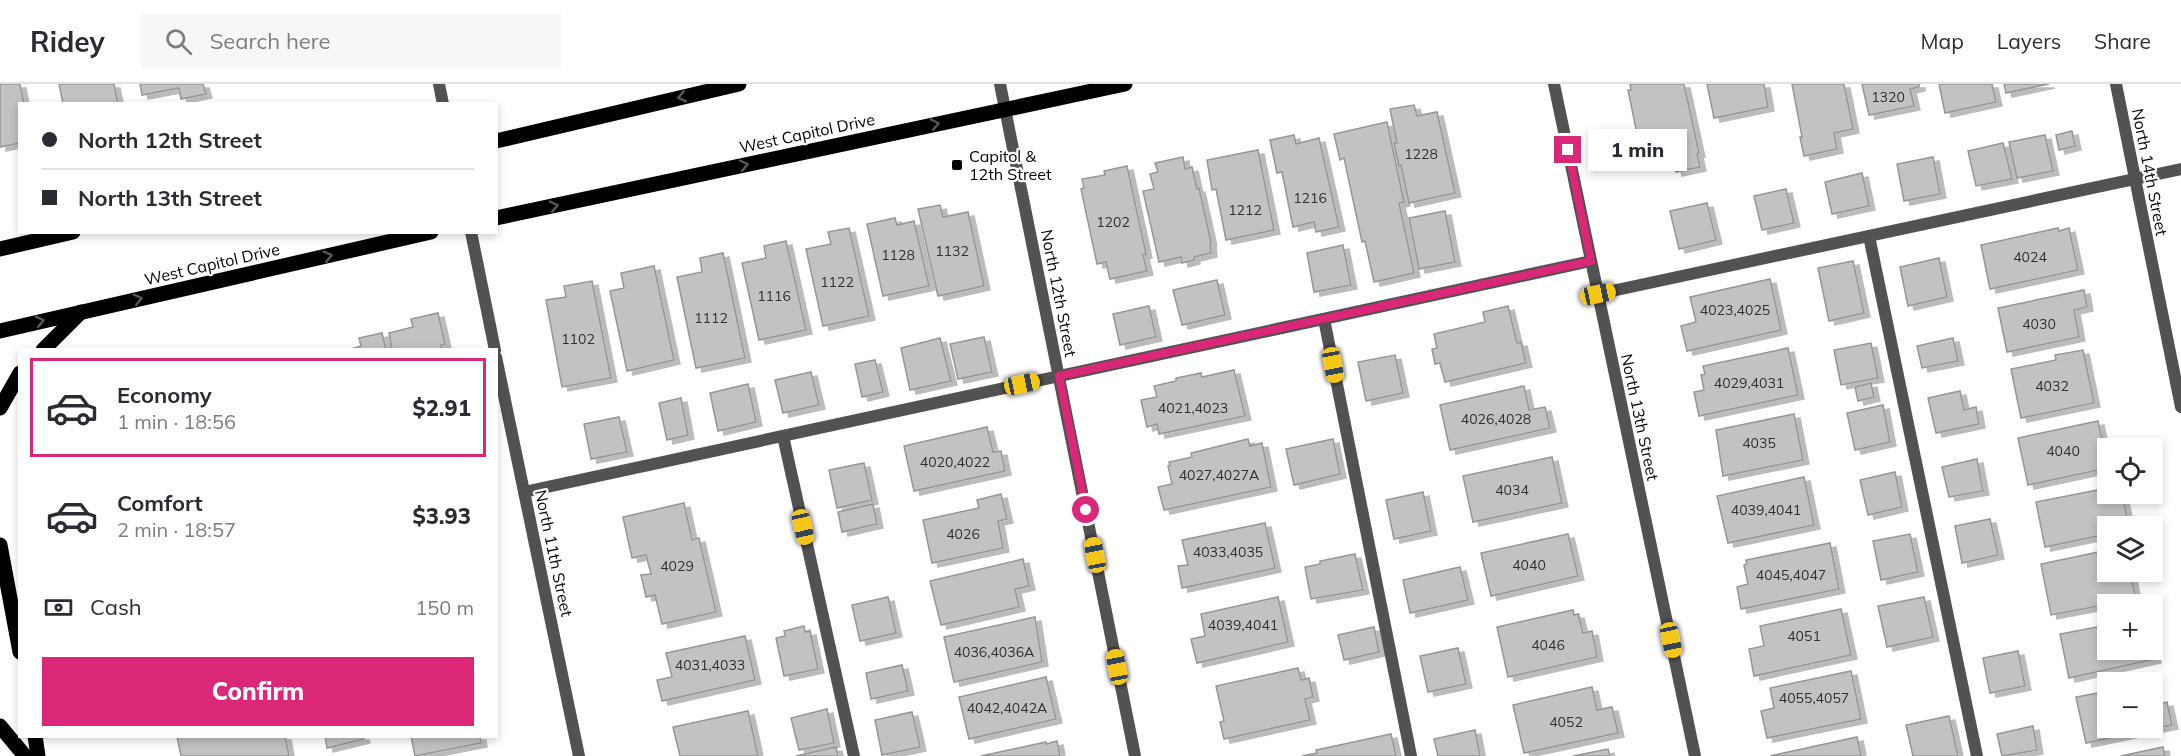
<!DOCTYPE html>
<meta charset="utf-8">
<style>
body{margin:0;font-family:Mulish,sans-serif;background:#f7f7f7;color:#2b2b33;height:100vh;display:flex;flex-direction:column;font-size:22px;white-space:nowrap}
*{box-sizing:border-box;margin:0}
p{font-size:20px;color:#7c7c81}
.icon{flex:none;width:33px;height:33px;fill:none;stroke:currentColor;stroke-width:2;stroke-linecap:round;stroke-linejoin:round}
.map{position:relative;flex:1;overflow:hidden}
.sheet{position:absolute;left:18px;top:264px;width:480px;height:390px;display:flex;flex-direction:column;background:#fff;border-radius:0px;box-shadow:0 3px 9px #0003}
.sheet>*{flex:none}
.guide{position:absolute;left:18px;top:18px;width:480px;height:132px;border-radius:0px;box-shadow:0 3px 9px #0003;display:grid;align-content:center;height:132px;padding:0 24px;background:#fff}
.controls{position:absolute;left:2097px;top:354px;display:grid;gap:12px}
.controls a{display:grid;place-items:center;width:66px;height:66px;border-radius:0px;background:#fff;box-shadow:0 3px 9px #0003;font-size:30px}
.end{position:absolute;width:27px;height:27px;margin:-14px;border:8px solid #db2777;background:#fff;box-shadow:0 0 0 3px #fff}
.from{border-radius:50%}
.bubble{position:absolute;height:42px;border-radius:0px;background:#fff;box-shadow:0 3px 9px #0003;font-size:20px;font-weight:800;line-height:42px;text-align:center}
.car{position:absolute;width:18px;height:36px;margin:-18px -9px;border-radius:8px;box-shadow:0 0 4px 2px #0007;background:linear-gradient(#f5c518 24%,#345 0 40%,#f5c518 0 76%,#345 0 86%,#f5c518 0)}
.guide b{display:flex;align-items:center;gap:21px;height:57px;font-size:22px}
.guide b+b{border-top:2px solid #e1e1e2}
.guide i{width:15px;height:15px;background:#2b2b33}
ul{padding:10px 0 0;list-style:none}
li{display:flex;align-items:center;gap:18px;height:99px;margin:0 12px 9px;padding:0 12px;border:3px solid transparent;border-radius:0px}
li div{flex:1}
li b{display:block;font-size:22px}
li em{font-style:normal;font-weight:800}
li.current{border-color:#db2777}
li>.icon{width:54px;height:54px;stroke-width:1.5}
.pay{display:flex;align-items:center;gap:15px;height:66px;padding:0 24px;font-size:22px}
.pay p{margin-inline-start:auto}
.cta{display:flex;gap:12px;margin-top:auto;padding:12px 24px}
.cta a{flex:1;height:69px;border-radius:0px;background:#db2777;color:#fff;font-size:24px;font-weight:800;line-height:69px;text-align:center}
header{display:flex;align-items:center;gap:36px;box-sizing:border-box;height:84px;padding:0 30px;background:#fff;border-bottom:2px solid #e1e1e2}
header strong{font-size:28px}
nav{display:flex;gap:33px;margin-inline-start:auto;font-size:21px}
.search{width:420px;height:54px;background:#f7f7f7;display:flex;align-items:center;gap:15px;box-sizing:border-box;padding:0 21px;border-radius:0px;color:#7c7c81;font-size:22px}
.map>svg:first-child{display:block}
</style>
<header>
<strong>Ridey</strong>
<div class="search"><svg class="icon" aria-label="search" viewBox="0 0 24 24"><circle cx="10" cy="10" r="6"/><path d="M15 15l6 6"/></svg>Search here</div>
<nav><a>Map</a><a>Layers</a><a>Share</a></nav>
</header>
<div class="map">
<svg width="2181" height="672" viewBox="0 0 2181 672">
<defs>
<filter id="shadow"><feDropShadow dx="6" dy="4" stdDeviation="0" flood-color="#0004"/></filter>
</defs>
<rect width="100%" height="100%" fill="#fff"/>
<!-- building -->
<g fill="#c2c2c2" stroke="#969696" stroke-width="1.5" filter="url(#shadow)">
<polygon points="0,0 20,0 24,20 20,20 20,59 0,63"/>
<polygon points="59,0 114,0 118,20 63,20"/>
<polygon points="140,0 203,0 206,10 181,15 179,4 142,11"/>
<polygon points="1630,0 1684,0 1699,69 1697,70 1700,83 1676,88 1673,73 1643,79 1628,6 1631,6"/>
<polygon points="1707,0 1764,0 1768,23 1714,34"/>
<polygon points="1792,0 1844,0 1853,45 1834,49 1837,65 1804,72 1800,53 1802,53"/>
<polygon points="1862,0 1919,0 1919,3 1910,5 1914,22 1869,31"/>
<polygon points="1939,0 1992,0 1996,18 1945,29"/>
<polygon points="2004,0 2049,0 2006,9"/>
<polygon points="1414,21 1417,32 1437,28 1455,109 1409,119 1401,81 1399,82 1394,59 1397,59 1390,25"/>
<polygon points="1387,38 1404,118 1399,119 1414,189 1374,198 1365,157 1362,158 1344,74 1340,76 1334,50"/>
<polygon points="2072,47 2075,62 2059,66 2056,51"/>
<polygon points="1294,51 1296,60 1319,54 1339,143 1316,148 1314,138 1293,143 1282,88 1277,89 1270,56"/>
<polygon points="2045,51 2053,87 2017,94 2009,58"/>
<polygon points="2003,59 2012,95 1976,102 1968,67"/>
<polygon points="1258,66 1274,146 1226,156 1216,105 1212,106 1207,76"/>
<polygon points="1183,73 1185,85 1192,83 1197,105 1199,104 1211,158 1210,159 1211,169 1194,173 1194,176 1182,179 1181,173 1159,178 1143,107 1154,105 1150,90 1158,88 1155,79"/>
<polygon points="1933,73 1940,110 1904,117 1897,80"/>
<polygon points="1127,82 1146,170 1143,171 1147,187 1110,195 1106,178 1097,180 1081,105 1084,104 1082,95 1105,91 1104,87"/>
<polygon points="1862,89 1869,122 1832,130 1825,98"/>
<polygon points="1786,105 1794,139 1762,146 1754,112"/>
<polygon points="1707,119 1716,156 1679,165 1670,127"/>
<polygon points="940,121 943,133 968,128 984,202 938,212 918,125"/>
<polygon points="1445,127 1455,178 1419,185 1409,134"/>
<polygon points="895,134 897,141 914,137 929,202 883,212 867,140"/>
<polygon points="849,144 869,232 823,242 806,165 831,160 828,148"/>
<polygon points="2058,144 2059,147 2069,144 2078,186 1990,205 1981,161"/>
<polygon points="786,157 806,246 759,256 742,179 766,174 764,162"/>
<polygon points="1343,161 1351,201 1314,208 1307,169"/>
<polygon points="723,169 745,274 696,284 677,193 702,188 700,174"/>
<polygon points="1939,174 1947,213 1908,222 1900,183"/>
<polygon points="1853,177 1864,229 1829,237 1818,184"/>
<polygon points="654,182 674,276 627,287 610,207 624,204 621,189"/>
<polygon points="1770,195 1781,246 1687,267 1681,242 1696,238 1690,213"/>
<polygon points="1217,196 1225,231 1182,241 1173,206"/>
<polygon points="592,197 611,294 562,303 546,216 566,213 564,202"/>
<polygon points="2084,206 2087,223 2074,226 2079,253 2007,268 1998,224"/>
<polygon points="1149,222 1156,253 1120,261 1113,230"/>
<polygon points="1508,222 1517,259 1521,258 1526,279 1445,298 1440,279 1435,280 1432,265 1437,264 1434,250 1485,238 1483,228"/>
<polygon points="438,229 445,260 441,261 442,266 392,266 389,249 413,243 411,235"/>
<polygon points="382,249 386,266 348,266 361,262 359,254"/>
<polygon points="984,253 992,288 958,295 950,260"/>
<polygon points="940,254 951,297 910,306 901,264"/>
<polygon points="1953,254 1958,277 1922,284 1917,262"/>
<polygon points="1871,259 1878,294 1841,301 1834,266"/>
<polygon points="1788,264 1798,311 1699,332 1694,308 1704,306 1701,291 1705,290 1703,282"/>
<polygon points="2083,266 2094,319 2021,334 2011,285 2056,276 2055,271"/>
<polygon points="1395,271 1403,309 1366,317 1358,278"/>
<polygon points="875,276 883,308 862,313 855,280"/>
<polygon points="1234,286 1245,332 1159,350 1157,340 1147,343 1141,316 1157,313 1154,302 1176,297 1176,294 1201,289 1202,293"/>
<polygon points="811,288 819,321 783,329 775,296"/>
<polygon points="1871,299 1874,313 1858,317 1855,303"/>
<polygon points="748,300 756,338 718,347 710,309"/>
<polygon points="1524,302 1529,326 1545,323 1550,344 1450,366 1440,321"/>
<polygon points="1960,307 1964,326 1976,323 1979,340 1936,349 1928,314"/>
<polygon points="681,314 688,351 667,356 659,319"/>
<polygon points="1883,321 1890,358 1855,366 1847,329"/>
<polygon points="1794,330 1803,376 1723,392 1716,346"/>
<polygon points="619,333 627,368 591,375 584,340"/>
<polygon points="2098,337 2108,384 2028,401 2018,354"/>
<polygon points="987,343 993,368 1001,367 1005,387 914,407 904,362"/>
<polygon points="1248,355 1250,362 1262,359 1271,403 1164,426 1158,403 1172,400 1168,382 1170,381 1169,378 1192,373 1191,369"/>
<polygon points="1333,355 1340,390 1294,401 1286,365"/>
<polygon points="1552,373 1562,419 1473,438 1463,392"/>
<polygon points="1977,375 1983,407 1949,413 1942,383"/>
<polygon points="864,379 872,416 837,424 829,386"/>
<polygon points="1895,388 1902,423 1868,431 1860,396"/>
<polygon points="1804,393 1814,441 1728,459 1717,412"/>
<polygon points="2108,404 2108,410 2122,410 2129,442 2108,442 2108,450 2045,463 2036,418"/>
<polygon points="1423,408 1431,447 1394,455 1386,416"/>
<polygon points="1001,410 1007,435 998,437 1003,464 932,479 923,436 979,424 977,416"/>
<polygon points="684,419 692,456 699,454 716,528 662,540 655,511 646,513 641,491 651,490 646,471 632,474 623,433"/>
<polygon points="873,420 877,440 842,448 838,428"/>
<polygon points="1990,435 1998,471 1962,479 1955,442"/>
<polygon points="1265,439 1275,484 1182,504 1178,482 1188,481 1182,456"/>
<polygon points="1568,450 1578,492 1491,512 1481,469"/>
<polygon points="1910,450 1918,488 1881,496 1873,457"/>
<polygon points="1830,459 1839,505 1741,525 1737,503 1748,500 1744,481 1747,480 1746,476"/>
<polygon points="2108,466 2108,488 2130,488 2136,515 2051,531 2041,480"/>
<polygon points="1355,470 1363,506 1311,515 1305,483 1320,480 1320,477"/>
<polygon points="1023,475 1029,502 1015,505 1019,523 941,541 930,497"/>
<polygon points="1460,483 1468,516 1410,529 1403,496"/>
<polygon points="888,513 896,549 860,557 852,521"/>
<polygon points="1278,513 1288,558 1197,579 1191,555 1205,552 1201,530"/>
<polygon points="1924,513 1933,553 1887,563 1878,522"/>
<polygon points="1841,525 1851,571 1754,592 1749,565 1764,562 1760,542"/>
<polygon points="1573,526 1574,531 1578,530 1583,549 1592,547 1597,573 1508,593 1497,543"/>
<polygon points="1035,533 1042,578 954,598 944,553"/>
<polygon points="2108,541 2108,566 2152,566 2152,562 2155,575 2069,594 2060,550"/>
<polygon points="804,542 805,548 810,547 818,585 784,592 776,554 785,552 784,547"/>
<polygon points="1374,543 1379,568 1344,576 1338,551"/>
<polygon points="745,552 755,596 662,617 657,596 672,593 666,569"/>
<polygon points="1458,564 1466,600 1428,608 1420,572"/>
<polygon points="2018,567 2025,602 1990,609 1983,574"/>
<polygon points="902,581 908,607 871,615 866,589"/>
<polygon points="1298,584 1301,596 1309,594 1313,613 1305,615 1310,636 1224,655 1220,638 1224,637 1216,602"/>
<polygon points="1851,587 1861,635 1767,654 1761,627 1774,624 1770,604"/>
<polygon points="1046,593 1056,635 969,655 959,613"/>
<polygon points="2152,599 2157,621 2167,618 2172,641 2086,659 2076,613 2108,607 2108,644 2152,644"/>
<polygon points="1592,603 1597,626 1612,623 1618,649 1524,669 1513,621"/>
<polygon points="827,625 834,659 799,666 791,634"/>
<polygon points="748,627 758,672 680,672 673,643"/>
<polygon points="912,628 920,663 882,671 875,636"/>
<polygon points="1949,632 1958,672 1913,672 1906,641"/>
<polygon points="2033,642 2037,666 2002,672 1997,650"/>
<polygon points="1475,646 1480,672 1438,672 1434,655"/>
<polygon points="1391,650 1396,672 1302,672 1317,669 1316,666"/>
<polygon points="177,652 285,652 289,672 181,672"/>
<polygon points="325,652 363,652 364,655 327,664"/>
<polygon points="411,652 480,652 481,659 415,672"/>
<polygon points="1857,653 1861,672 1770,672"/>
<polygon points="1057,657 1060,672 981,672 1046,658 1046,660"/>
<polygon points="836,663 838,672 796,672"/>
<polygon points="2163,663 2165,672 2121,672"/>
<polygon points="1608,665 1610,672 1573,672"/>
</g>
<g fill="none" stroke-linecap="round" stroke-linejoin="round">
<!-- lane -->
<g stroke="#525252" stroke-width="12">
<polyline points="1869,152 1977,672"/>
<polyline points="1598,210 2181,85"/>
<polyline points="1324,235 1411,672"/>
<polyline points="783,352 854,672"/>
<polyline points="524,408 1591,177"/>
</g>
<!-- street -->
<g stroke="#525252" stroke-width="12">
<polyline points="439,0 443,20"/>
<polyline points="1000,0 1135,672"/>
<polyline points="1554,0 1695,672"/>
<polyline points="2116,0 2181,323"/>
<polyline points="471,148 495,266"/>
<polyline points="496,273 579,672"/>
</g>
<!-- primary -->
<g stroke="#000" stroke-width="15">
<polyline points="496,57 739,0"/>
<polyline points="496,134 1125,0"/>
<polyline points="0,165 73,148"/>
<polyline points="0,247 431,148"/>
<polyline points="43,266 81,228"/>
<polyline points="0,324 20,289"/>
<polyline points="0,461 20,568"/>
<polyline points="0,642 25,672"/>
<polyline points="35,652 38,672"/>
</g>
</g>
<!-- one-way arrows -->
<defs><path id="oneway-chevron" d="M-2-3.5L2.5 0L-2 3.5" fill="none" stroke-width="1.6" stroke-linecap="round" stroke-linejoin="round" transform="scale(1.5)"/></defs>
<g stroke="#595959">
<use href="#oneway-chevron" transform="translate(682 13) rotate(167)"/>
<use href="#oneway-chevron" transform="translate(935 40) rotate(-12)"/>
<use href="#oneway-chevron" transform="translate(744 81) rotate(-12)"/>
<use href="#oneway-chevron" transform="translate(554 122) rotate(-12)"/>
<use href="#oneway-chevron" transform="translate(328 172) rotate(-13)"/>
<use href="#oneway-chevron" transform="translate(138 215) rotate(-13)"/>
<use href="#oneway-chevron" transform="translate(40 237) rotate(-13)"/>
</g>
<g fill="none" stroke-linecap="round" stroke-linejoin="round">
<!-- route -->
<polyline stroke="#db2777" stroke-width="8" points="1086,426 1059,292 1591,177 1568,66"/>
</g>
<!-- markers -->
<rect fill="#000" stroke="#fff" stroke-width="2" x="951" y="75" width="12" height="12" rx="3"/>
<g text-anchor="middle" stroke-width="4.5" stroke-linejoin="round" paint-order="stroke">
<!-- number labels -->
<g font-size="14" fill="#303030">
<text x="1888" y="18">1320</text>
<text x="1421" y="75">1228</text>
<text x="1310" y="119">1216</text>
<text x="1245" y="131">1212</text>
<text x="1113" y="143">1202</text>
<text x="952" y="172">1132</text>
<text x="898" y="176">1128</text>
<text x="2030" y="178">4024</text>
<text x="837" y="203">1122</text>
<text x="774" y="217">1116</text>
<text x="1735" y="231">4023,4025</text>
<text x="711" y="239">1112</text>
<text x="2039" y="245">4030</text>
<text x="578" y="260">1102</text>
<text x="1749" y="304">4029,4031</text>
<text x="2052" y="307">4032</text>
<text x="1193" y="329">4021,4023</text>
<text x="1496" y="340">4026,4028</text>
<text x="1759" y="364">4035</text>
<text x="2063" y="372">4040</text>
<text x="955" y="383">4020,4022</text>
<text x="1219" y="396">4027,4027A</text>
<text x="1512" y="411">4034</text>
<text x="1766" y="431">4039,4041</text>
<text x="963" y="455">4026</text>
<text x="1228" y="473">4033,4035</text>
<text x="1529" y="486">4040</text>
<text x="677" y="487">4029</text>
<text x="1791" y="496">4045,4047</text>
<text x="1243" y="546">4039,4041</text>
<text x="1804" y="557">4051</text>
<text x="1548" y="566">4046</text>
<text x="994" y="573">4036,4036A</text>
<text x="710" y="586">4031,4033</text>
<text x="1814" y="619">4055,4057</text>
<text x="1007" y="629">4042,4042A</text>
<text x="1566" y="643">4052</text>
</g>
<!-- street labels -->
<g font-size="16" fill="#000" stroke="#fff">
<text transform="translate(807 49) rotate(-12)" y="6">West Capitol Drive</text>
<text transform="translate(2150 88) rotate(79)" y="6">North 14th Street</text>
<text transform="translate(212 180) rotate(-13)" y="6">West Capitol Drive</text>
<text transform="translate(1059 209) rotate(79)" y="6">North 12th Street</text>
<text transform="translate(1640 333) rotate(78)" y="6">North 13th Street</text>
<text transform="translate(554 469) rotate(78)" y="6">North 11th Street</text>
</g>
<!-- poi labels -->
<g font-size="16" fill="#000" stroke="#fff" text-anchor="start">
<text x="969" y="78">Capitol &amp;<tspan x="969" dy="18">12th Street</tspan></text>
</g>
</g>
</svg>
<div class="controls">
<a><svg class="icon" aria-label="locate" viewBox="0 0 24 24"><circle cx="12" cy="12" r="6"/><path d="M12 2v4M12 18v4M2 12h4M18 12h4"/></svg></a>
<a><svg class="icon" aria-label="layers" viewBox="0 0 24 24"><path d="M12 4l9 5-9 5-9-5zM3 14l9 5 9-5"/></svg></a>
<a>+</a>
<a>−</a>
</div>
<i class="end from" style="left:1086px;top:426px"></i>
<i class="end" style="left:1568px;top:66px"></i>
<div class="bubble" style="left:1588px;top:45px;width:99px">1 min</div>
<i class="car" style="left:1598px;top:210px;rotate:78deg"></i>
<i class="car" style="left:1333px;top:281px;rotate:169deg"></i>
<i class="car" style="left:1022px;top:300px;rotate:78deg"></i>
<i class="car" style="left:803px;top:443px;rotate:167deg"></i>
<i class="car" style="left:1095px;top:471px;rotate:349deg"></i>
<i class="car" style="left:1671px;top:556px;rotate:168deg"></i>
<i class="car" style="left:1117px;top:583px;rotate:349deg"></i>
<div class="guide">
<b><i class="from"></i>North 12th Street</b>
<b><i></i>North 13th Street</b>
</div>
<section class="sheet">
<ul>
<li class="current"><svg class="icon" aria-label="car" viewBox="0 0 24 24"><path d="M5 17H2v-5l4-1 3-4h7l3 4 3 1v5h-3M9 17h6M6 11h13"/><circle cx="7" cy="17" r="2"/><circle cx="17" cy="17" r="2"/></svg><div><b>Economy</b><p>1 min · 18:56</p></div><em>$2.91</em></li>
<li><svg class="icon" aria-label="car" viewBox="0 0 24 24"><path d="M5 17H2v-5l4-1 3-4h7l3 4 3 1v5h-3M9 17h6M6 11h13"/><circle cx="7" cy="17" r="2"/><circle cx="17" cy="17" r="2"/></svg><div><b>Comfort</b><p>2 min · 18:57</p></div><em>$3.93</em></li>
</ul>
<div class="pay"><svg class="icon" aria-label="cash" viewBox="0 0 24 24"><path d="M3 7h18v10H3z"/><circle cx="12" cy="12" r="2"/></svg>Cash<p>150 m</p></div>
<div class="cta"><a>Confirm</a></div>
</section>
</div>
